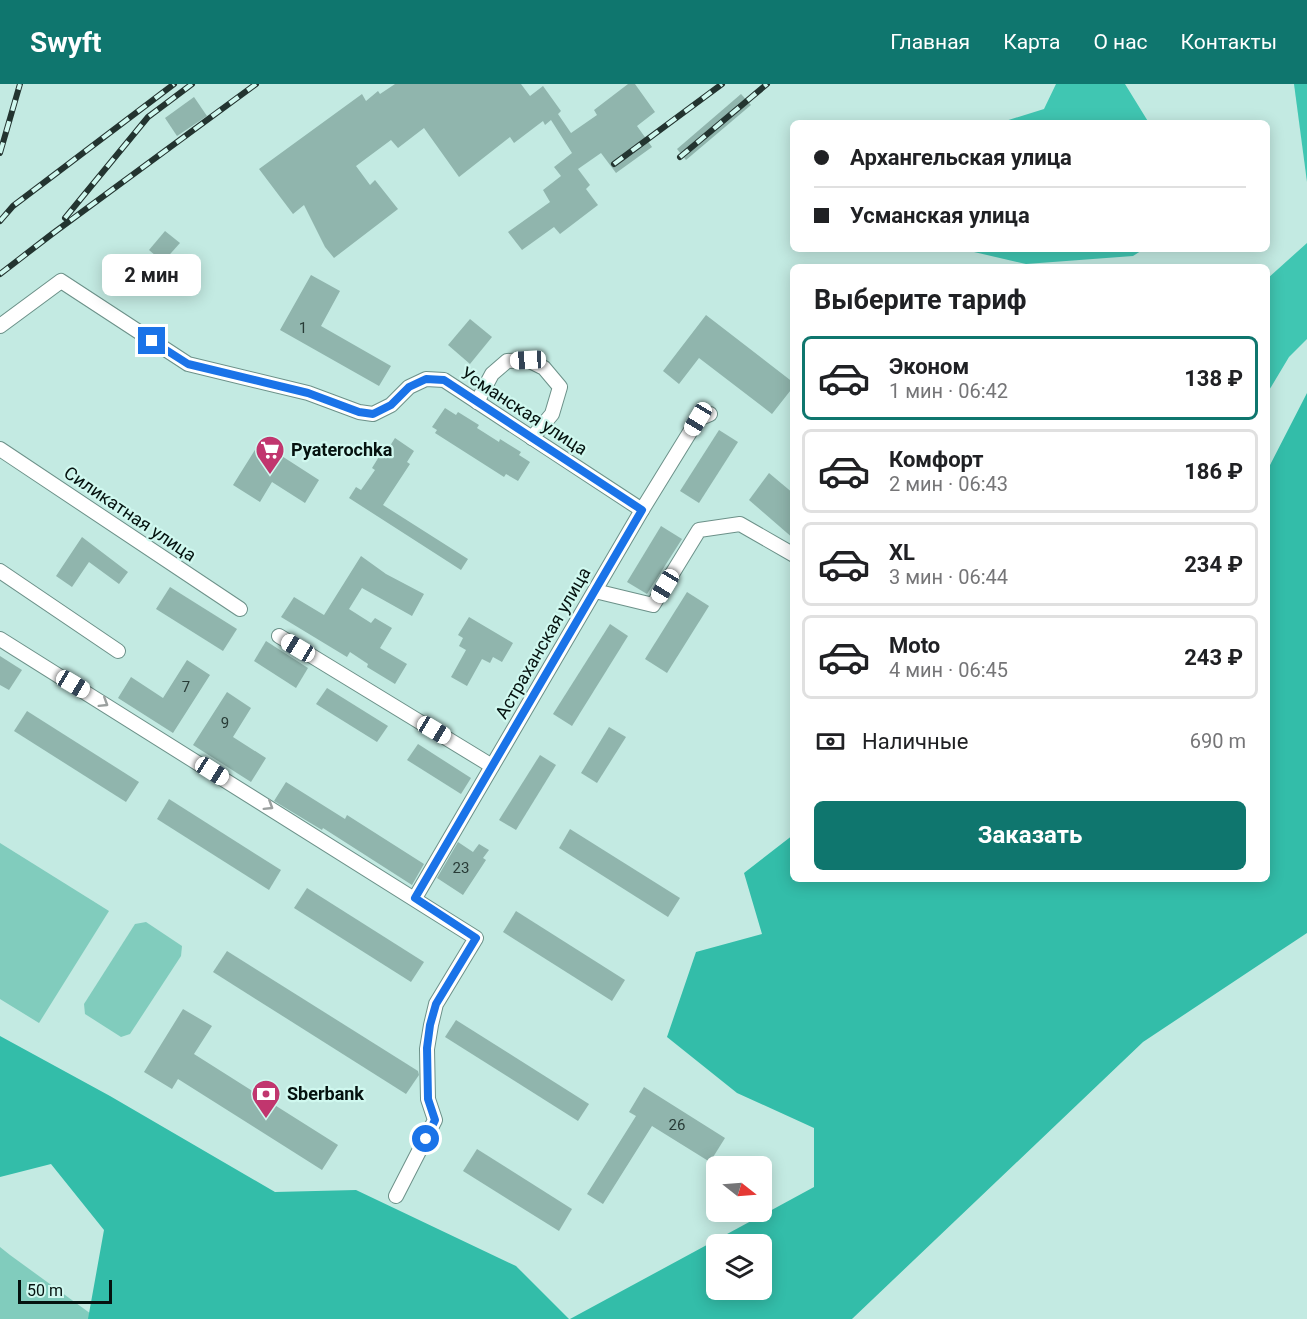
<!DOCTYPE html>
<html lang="ru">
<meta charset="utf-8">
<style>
body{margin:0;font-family:Roboto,sans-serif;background:#f6f6f6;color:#202124;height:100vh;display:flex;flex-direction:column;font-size:22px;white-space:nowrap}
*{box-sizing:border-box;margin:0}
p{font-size:20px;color:#757577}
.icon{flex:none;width:33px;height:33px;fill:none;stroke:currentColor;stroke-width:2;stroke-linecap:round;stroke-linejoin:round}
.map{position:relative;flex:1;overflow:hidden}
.drawer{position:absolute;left:790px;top:180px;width:480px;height:618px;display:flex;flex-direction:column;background:#fff;border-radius:9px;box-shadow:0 3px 15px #0003}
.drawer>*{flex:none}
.guide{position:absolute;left:790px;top:36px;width:480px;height:132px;border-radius:9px;box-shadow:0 3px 15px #0003;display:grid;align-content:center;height:132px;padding:0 24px;background:#fff}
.needle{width:39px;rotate:107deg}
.buttons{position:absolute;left:706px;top:1072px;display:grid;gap:12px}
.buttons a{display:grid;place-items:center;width:66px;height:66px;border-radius:9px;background:#fff;box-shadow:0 3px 15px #0003;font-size:30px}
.scale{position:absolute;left:18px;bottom:15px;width:94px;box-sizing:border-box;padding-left:6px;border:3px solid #05120f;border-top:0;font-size:16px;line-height:21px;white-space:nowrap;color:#05120f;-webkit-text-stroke:4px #d0f8ef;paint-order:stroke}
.end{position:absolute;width:27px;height:27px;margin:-14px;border:8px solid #1a73e8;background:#fff;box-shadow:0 0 0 3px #fff}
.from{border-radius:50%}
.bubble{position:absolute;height:42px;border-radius:9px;background:#fff;box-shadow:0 3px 15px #0003;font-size:20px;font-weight:700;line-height:42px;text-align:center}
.car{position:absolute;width:18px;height:36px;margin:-18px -9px;border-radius:8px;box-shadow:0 0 4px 2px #0007;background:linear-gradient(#fff 24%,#345 0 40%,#fff 0 76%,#345 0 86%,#fff 0)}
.guide b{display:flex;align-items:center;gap:21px;height:57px;font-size:22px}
.guide b+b{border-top:2px solid #e0e0e0}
.guide i{width:15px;height:15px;background:#202124}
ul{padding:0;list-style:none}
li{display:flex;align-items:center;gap:18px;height:84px;margin:0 12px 9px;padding:0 12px;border:3px solid #e0e0e0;border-radius:9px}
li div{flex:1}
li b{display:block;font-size:22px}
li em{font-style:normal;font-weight:700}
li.on{border-color:#0f766e}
li>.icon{width:54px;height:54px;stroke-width:1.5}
h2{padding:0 24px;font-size:27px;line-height:72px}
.pay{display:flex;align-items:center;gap:15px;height:66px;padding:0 24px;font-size:22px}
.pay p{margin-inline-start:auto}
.action{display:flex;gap:12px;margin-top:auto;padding:12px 24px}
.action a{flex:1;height:69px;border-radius:9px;background:#0f766e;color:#fff;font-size:24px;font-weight:700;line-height:69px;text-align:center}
header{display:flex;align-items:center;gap:36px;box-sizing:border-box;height:84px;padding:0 30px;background:#0f766e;color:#fff}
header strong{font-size:28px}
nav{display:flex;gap:33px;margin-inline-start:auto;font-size:21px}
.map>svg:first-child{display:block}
</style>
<header>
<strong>Swyft</strong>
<nav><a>Главная</a><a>Карта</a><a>О нас</a><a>Контакты</a></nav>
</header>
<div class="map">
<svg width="1307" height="1235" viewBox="0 0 1307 1235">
<rect width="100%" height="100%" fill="#c3eae2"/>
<!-- green -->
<g fill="#81ccbd">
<polygon points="0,759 109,827 39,939 0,915"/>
<polygon points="146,838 182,862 181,872 130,950 121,953 85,930 84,920 135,840"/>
<polygon points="0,1163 10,1171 98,1235 0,1235"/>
</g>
<!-- forest -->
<g fill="#33bda9" fill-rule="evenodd">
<path d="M1307,309V849L1143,958L852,1235H570L814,1103V1044L737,1009L667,953L696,868L762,850L744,789L793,751L794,795H1268V385ZM717,1161H762V1206H717Z"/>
<polygon points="0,952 110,1012 275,1108 356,1106 516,1182 569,1235 88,1235 104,1146 51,1080 0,1093"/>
</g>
<!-- water -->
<g fill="#40c6b2">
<polygon points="1056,0 1125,0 1149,39 999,39 1044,25"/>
<polygon points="1294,0 1307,0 1307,98"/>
<polygon points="1307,159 1307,255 1289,273 1268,308 1268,194"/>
<polygon points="961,165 1144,165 1133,172 1026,180"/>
</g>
<!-- building -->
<g fill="#90b5ad">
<polygon points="395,0 521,0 530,12 543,2 561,27 558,30 571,49 597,31 594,26 628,0 635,0 655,28 637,42 652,63 616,89 601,69 578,85 590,101 586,105 598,121 560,150 554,143 522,166 508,148 550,118 543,106 561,92 554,83 572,69 551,36 545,41 543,37 514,59 510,53 459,93 424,44 398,64 391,56 356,82 370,101 375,96 398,125 334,174 325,163 304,121 293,130 259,85 362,10 366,17 378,7 380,10"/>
<polygon points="741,10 751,21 686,76 677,65"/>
<polygon points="194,13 207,32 177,52 165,34"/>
<polygon points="165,147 180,159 163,178 149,166"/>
<polygon points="311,191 340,207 321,242 391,282 379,302 280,246"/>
<polygon points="706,231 794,299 794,302 772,330 699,274 679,300 663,287"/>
<polygon points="470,235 492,253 470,280 448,261"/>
<polygon points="445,324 456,331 458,328 479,341 477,344 499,358 500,355 521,368 519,371 530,378 518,397 506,390 504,393 435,349 437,346 432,343"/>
<polygon points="719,346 738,358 699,419 680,407"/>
<polygon points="395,354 414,367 407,378 410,380 383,421 468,475 461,486 349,414 356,403 361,406 375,386 372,384 385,363 388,365"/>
<polygon points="260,358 319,396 305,419 272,398 260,418 233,401"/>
<polygon points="769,389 794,410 794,455 749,416"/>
<polygon points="661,442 682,455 647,510 627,498"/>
<polygon points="82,453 128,488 119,500 89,478 72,503 56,492"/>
<polygon points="361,472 386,490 424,510 412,532 362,504 349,525 371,539 375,534 392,544 380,564 407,580 395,600 367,583 368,580 350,568 347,573 281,533 294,513 324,531"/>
<polygon points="170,503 237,545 223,567 156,525"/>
<polygon points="687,508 709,522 667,589 645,575"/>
<polygon points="469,533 513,559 502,578 493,573 490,579 482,575 467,602 451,593 466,566 459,562 463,554 458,551"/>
<polygon points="610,540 628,552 572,642 553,630"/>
<polygon points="266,557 308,584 296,604 254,577"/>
<polygon points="0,572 22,586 9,606 0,601"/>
<polygon points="187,576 210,591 173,649 118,614 131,593 163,614"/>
<polygon points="327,604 388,642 377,658 316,620"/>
<polygon points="227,608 251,624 233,653 266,674 251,698 193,661"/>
<polygon points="27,627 139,698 126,718 14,647"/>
<polygon points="609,643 626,653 597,699 581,689"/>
<polygon points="418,660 471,694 461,710 407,676"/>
<polygon points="540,671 556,681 516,746 499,736"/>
<polygon points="286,698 345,735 347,731 424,780 412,801 323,744 322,746 274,717"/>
<polygon points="169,715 281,786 269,806 157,735"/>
<polygon points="570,745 680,814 668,833 559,764"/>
<polygon points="458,758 473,768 479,760 489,766 483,774 486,776 463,811 437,794"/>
<polygon points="307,804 424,878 411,898 294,824"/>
<polygon points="516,827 625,896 612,917 503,848"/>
<polygon points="227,867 418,987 419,991 406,1010 213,888"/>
<polygon points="183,925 212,942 194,970 338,1061 322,1086 178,995 172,1005 144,988"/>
<polygon points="456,936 589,1020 578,1037 445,953"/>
<polygon points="644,1003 725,1054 710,1078 652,1042 603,1120 587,1110 636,1032 629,1028"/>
<polygon points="477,1065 572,1125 559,1147 463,1087"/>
</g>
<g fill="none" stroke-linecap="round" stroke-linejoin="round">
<!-- minor casing -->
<g stroke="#6c9189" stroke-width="16">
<g id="minor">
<polyline points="0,242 61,197 188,280 308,309 359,328 373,330 391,321 409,303 426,295 444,296 642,426"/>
<polyline points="477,318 492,290 507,277 528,276 544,284 560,303 552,330 532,354"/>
<polyline points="0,365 240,525"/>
<polyline points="0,487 118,567"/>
<polyline points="595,507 653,521 699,446 740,440 794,471"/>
<polyline points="279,552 492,682"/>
<polyline points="0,555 476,854 436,920 431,941 427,965 428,1015 435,1036 396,1112"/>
<polyline points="415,814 642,426 698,335 710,330"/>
</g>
</g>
<!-- minor -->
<use href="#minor" stroke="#fff" stroke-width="14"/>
<!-- rail casing -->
<g stroke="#233430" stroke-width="6">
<g id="rail">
<polyline points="0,69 20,0"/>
<polyline points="680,73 767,0"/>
<polyline points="614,80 722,0"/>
<polyline points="65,134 148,33 192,0"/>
<polyline points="0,137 13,122 174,0"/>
<polyline points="0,190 52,150 256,0"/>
</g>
</g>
<!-- rail -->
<use href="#rail" stroke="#d0f8ef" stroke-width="4" stroke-dasharray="11" stroke-linecap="butt"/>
</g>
<!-- one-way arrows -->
<defs><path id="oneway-chevron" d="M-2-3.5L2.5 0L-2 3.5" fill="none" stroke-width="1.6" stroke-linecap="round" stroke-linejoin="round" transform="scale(1.5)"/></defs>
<g stroke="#9ba09f">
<use href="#oneway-chevron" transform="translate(104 619) rotate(32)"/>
<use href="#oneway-chevron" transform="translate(269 722) rotate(32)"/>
</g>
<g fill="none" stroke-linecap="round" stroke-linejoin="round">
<!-- route -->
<polyline stroke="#1a73e8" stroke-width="8" points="152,257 188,280 308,309 359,328 373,330 391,321 409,303 426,295 444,296 642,426 415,814 476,854 436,920 430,941 427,964 428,1015 435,1036 426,1055"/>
</g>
<!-- icons -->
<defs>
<g id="supermarket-pin" transform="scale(1.5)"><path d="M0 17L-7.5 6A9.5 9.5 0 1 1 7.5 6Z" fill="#c1366e" stroke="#d0f8ef"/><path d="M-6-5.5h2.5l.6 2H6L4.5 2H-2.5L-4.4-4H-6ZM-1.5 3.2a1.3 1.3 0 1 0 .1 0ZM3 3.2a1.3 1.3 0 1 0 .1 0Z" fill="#fff"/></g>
<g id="bank-pin" transform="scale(1.5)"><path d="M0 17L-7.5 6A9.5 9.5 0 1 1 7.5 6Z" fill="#c1366e" stroke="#d0f8ef"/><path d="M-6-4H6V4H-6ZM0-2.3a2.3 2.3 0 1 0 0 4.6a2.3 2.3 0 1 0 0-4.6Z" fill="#fff"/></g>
</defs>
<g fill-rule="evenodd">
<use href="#supermarket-pin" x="270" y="366"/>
<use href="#bank-pin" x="266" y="1010"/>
</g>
<g text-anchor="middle" stroke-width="4.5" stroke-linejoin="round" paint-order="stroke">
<!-- number labels -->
<g font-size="15" fill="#283b36">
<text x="303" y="249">1</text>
<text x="186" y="608">7</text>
<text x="225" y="644">9</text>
<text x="461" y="789">23</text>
<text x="677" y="1046">26</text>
</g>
<!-- street labels -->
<g font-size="18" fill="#05120f" stroke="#d0f8ef">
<text transform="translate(524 327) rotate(33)" y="6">Усманская улица</text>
<text transform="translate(130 430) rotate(34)" y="6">Силикатная улица</text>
<text transform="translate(543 559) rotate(-60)" y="6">Астраханская улица</text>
</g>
<!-- poi labels -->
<g font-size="18" font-weight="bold" fill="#05120f" stroke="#d0f8ef" text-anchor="start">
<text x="291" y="372">Pyaterochka</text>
<text x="287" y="1016">Sberbank</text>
</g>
</g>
</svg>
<div class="buttons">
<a><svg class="needle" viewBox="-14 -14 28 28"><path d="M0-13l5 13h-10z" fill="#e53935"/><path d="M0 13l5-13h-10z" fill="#757577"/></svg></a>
<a><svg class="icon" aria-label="layers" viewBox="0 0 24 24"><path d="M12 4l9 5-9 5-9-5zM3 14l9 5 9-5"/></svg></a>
</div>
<div class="scale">50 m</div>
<i class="end from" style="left:426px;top:1055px"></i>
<i class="end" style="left:152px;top:257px"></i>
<div class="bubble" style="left:102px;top:170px;width:99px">2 мин</div>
<i class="car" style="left:528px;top:276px;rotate:267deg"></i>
<i class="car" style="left:698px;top:335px;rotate:211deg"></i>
<i class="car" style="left:665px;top:502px;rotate:211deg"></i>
<i class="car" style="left:298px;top:564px;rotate:301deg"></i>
<i class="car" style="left:73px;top:600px;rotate:121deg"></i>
<i class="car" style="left:434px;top:646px;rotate:121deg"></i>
<i class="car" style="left:212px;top:687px;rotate:122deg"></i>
<div class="guide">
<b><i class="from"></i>Архангельская улица</b>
<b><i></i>Усманская улица</b>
</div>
<section class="drawer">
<h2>Выберите тариф</h2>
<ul>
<li class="on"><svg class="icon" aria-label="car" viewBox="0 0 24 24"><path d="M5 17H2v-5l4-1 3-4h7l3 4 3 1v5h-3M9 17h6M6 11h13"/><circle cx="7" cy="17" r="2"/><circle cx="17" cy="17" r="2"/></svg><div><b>Эконом</b><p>1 мин · 06:42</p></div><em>138 ₽</em></li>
<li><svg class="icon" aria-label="car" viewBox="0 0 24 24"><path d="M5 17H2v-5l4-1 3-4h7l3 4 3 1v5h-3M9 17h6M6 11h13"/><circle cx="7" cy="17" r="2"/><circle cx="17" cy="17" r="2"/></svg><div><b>Комфорт</b><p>2 мин · 06:43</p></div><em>186 ₽</em></li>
<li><svg class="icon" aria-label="car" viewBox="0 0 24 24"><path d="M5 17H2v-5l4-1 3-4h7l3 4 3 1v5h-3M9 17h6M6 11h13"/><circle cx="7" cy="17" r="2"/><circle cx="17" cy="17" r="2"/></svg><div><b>XL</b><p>3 мин · 06:44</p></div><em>234 ₽</em></li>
<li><svg class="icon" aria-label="car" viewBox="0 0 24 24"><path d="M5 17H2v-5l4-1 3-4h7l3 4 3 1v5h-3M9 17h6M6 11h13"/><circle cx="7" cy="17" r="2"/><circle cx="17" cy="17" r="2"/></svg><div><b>Moto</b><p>4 мин · 06:45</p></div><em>243 ₽</em></li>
</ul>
<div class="pay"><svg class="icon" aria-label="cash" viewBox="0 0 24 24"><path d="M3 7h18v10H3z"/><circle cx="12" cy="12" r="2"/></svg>Наличные<p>690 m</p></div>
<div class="action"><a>Заказать</a></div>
</section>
</div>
